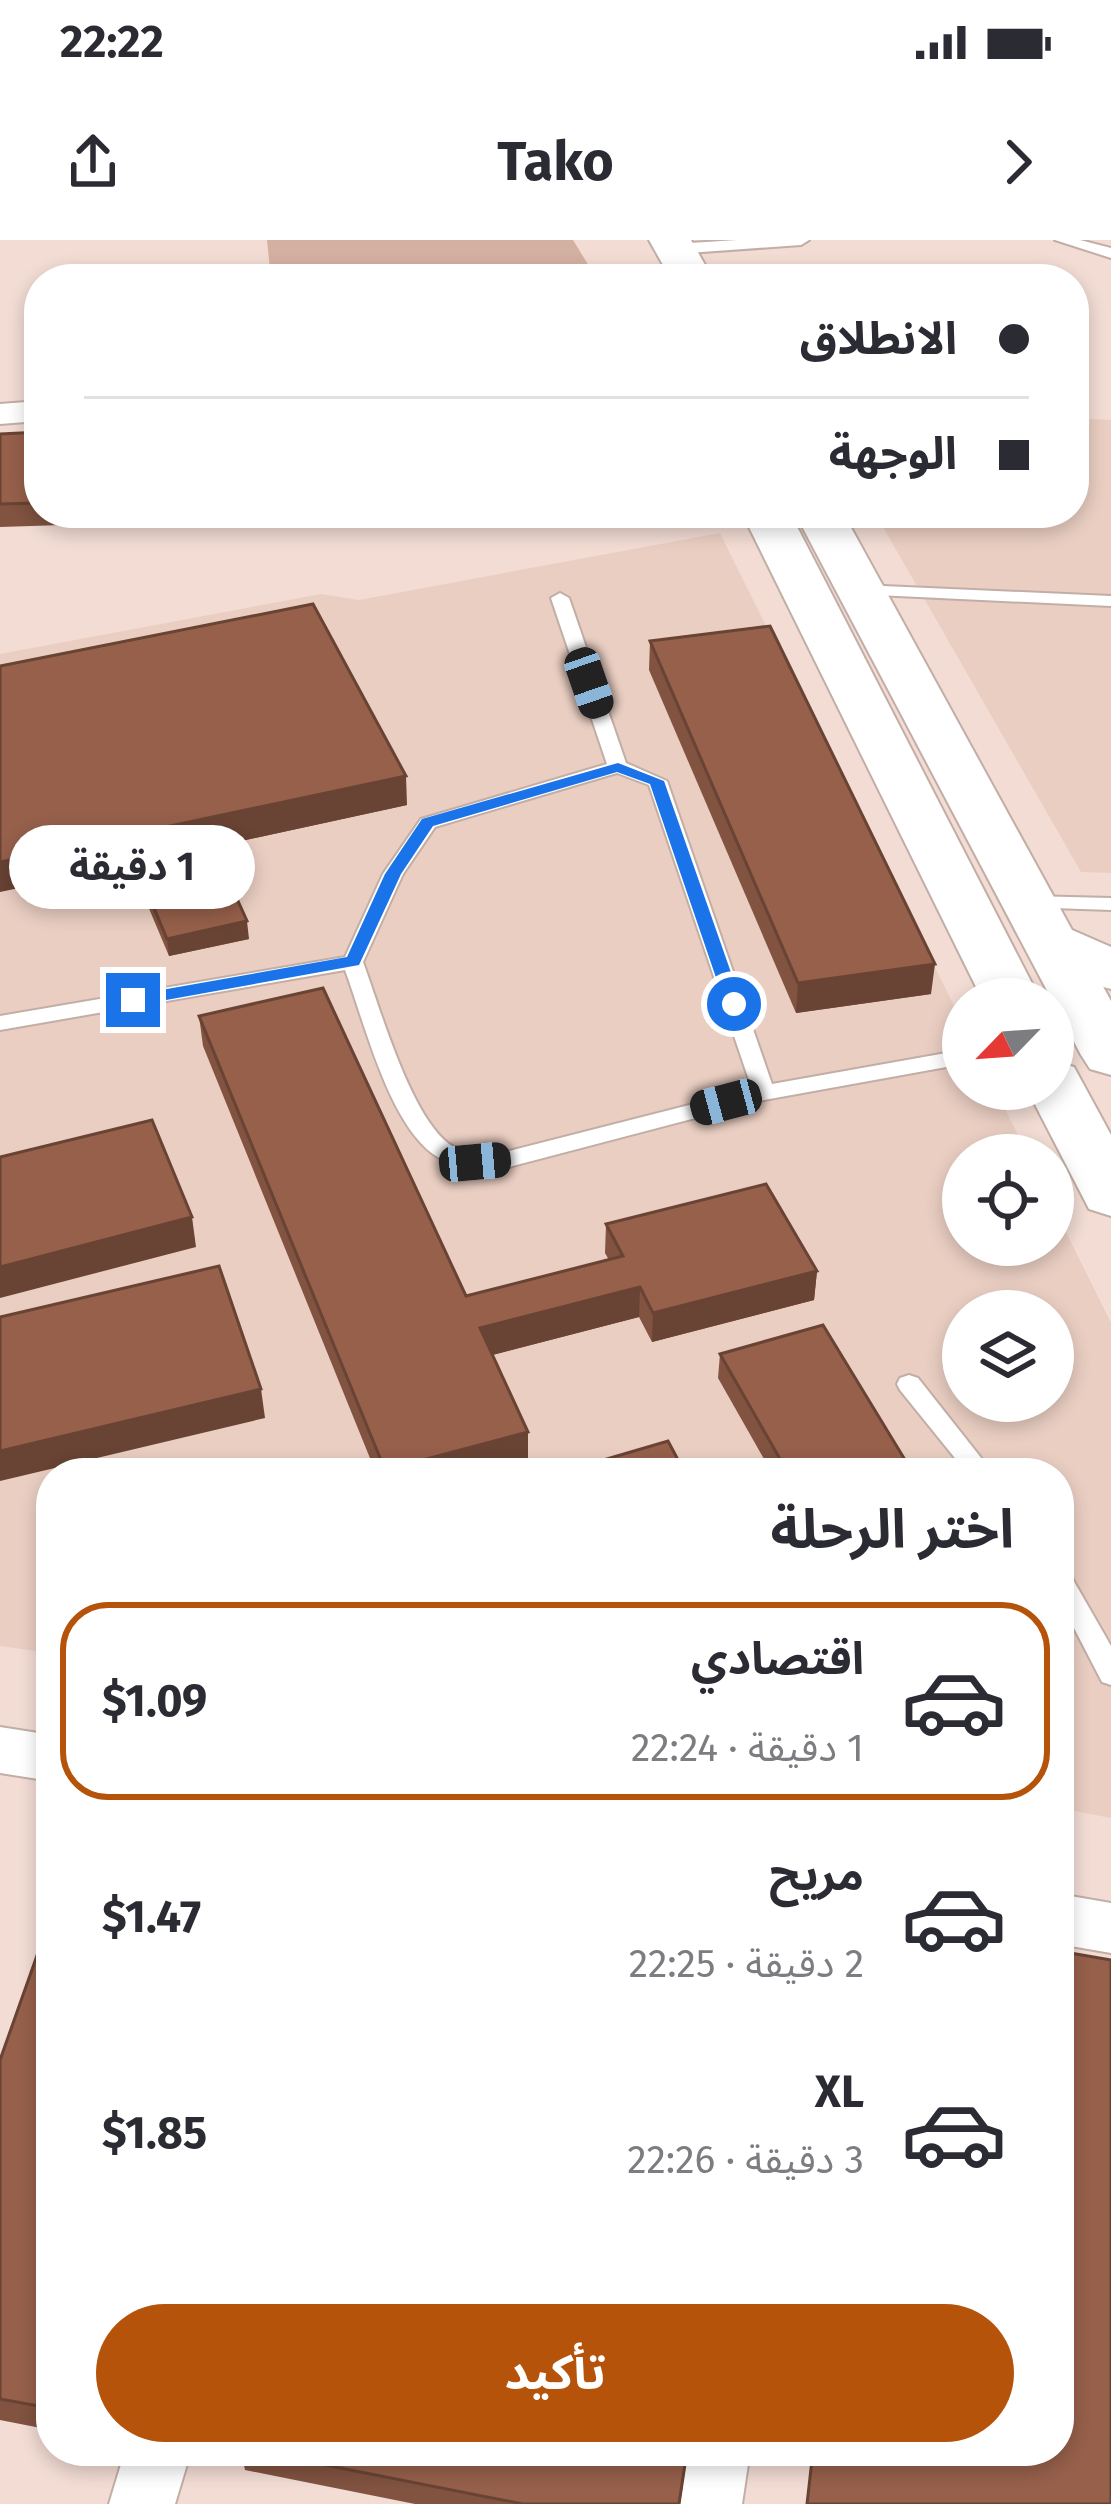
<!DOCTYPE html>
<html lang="ar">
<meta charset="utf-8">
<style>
body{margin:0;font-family:"Fira Sans","Noto Sans Arabic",sans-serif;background:#f7f7f7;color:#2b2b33;direction:rtl;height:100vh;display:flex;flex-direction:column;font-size:45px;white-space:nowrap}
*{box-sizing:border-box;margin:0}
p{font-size:39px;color:#7c7c81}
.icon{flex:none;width:66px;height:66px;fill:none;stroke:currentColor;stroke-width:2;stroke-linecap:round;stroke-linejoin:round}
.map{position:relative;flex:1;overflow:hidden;direction:ltr}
.sheet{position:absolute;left:36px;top:1218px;width:1038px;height:1008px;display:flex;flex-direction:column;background:#fff;border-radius:48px;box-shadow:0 6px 18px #0003;direction:rtl}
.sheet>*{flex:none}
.guide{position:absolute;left:24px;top:24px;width:1065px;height:264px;border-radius:48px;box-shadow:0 6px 18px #0003;direction:rtl;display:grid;align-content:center;height:264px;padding:0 60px;background:#fff}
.needle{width:78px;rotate:245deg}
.tools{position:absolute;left:942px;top:738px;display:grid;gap:24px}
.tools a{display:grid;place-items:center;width:132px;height:132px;border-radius:50%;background:#fff;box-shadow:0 6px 18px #0003;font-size:60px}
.end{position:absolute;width:54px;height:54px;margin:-27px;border:15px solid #1a73e8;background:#fff;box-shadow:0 0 0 6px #fff}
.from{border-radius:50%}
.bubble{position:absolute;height:84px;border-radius:42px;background:#fff;box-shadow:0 6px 18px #0003;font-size:39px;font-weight:700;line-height:84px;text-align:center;direction:rtl}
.car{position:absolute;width:36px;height:72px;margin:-36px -18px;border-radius:15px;box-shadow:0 0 9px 3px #0007;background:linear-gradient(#222 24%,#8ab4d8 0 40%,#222 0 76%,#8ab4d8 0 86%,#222 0)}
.guide b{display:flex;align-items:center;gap:42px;height:114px;font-size:45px}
.guide b+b{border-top:3px solid #e1e1e2}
.guide i{width:30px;height:30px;background:#2b2b33}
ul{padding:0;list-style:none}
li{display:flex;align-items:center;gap:36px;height:198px;margin:0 24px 18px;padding:0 36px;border:6px solid transparent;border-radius:48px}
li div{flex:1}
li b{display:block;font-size:45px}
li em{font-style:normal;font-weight:700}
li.active{border-color:#b45309}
li>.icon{width:108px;height:108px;stroke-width:1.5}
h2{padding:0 60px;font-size:54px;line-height:144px}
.action{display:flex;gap:24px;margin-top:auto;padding:24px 60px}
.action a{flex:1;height:138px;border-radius:72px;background:#b45309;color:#fff;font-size:48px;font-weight:700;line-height:138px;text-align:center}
.status{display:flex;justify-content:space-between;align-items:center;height:84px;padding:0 60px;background:#fff;direction:ltr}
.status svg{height:33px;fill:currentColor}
header{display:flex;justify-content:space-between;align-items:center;height:156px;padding:0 60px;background:#fff;font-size:54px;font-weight:700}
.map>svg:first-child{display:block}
</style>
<div class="status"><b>22:22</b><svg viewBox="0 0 49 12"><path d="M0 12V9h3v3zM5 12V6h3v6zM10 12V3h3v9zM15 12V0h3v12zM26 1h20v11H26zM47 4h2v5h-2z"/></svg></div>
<header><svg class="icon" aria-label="forward" viewBox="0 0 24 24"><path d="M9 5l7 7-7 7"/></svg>Tako<svg class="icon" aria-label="share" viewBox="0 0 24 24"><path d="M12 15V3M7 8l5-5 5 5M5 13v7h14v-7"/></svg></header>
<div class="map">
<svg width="1111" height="2264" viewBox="0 0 1111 2264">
<rect width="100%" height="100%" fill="#f2dcd4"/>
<!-- built -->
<g fill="#eacec2" fill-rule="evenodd">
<polygon points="1074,178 1111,180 1111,633 1081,632 875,273 1074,273"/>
<path d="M720,293L963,784V849H995L1028,915H963V1005H1053V966L1111,1083V1578L1059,1568V1233H51V1413L0,1406V414L321,354L359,360ZM963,1071H1053V1161H963Z"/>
</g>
<!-- green -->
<polygon fill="#d4b0a2" points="267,0 573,0 597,39 271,39"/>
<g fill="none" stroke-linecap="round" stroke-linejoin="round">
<!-- lane casing -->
<g stroke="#c2aea6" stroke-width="4">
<g id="lane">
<polygon points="737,0 809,0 801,5 674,14 666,9 674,4"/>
<polygon points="1055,0 1080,0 1111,8 1111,18"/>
<polygon points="861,345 1111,356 1111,366 855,354 852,350"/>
<path d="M560,353L569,358L626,523L667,541L772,844L963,810V824L764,860L505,928C482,929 453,929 433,914C388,881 364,781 345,730L0,790V776L345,717L383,634L421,579L607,524L551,358ZM617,533L649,545L752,849L505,912C486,914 465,915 449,904C410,875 380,768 363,722L403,634L435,587Z"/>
<polygon points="1029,656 1111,658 1111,670 1022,667 1022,657"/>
<polygon points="909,1135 918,1138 993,1233 967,1233 900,1150 897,1144 900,1138"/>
<polygon points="1059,1328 1068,1331 1111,1406 1111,1445 1102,1442 1059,1359"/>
</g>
</g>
<!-- street casing -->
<g stroke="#c2aea6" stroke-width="4">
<g id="street">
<polygon points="39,161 39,181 0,184 0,164"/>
<polygon points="0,1487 51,1495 51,1541 0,1533"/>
<polygon points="1059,1654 1111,1663 1111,1713 1059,1704"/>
<polygon points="125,2211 191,2211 175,2264 109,2264"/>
<polygon points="684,2211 750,2211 742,2264 676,2264"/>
</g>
</g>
<!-- secondary casing -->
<g stroke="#c2aea6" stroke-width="4">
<path id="secondary" d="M1047,679L1111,707V749C1081,741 1036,723 1019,697L1027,684Z"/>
</g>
<!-- primary casing -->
<g stroke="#c2aea6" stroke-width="4">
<g id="primary">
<polygon points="649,0 691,0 713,39 671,39"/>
<polygon points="742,273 790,273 1040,759 982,759"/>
<polygon points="795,273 843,273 1111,761 1111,835 1090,829 1081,815"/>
<polygon points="1053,821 1074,827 1111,895 1111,976 1089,969 1027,849 1053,849"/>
</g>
</g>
<!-- lane -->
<use href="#lane" fill="#fff" fill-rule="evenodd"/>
<!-- street -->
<use href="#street" fill="#fff" fill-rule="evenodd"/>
<!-- secondary -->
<use href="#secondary" fill="#fff" fill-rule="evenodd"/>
<!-- primary -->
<use href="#primary" fill="#fff" fill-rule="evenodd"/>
</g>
<!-- wall -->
<g fill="#815340">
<polygon points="39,192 39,273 94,273 94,284 0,287 0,194"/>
<polygon points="650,401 931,754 796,773 649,430"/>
<polygon points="0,426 407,565 214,607 249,699 169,716 134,633 133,624"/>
<polygon points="199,776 466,1056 609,1020 605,1013 606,984 817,1031 814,1060 652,1102 639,1077 492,1115 528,1221 483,1233 376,1233 203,806"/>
<polygon points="720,1114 913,1233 772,1233 718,1138"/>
<polygon points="51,1676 51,2190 0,2180 0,1820"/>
<polygon points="241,2211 688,2211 680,2264 415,2264 245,2230"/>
</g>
<!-- shaded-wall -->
<g fill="#694334">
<polygon points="406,536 407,565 135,624 132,615 133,624 0,652 0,622"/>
<polygon points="247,681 249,699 169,716 167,699"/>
<polygon points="935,724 931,754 796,773 798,743"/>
<polygon points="192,977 196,1007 0,1058 0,1027"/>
<polygon points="817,1031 814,1060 652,1102 653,1073"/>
<polygon points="640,1047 639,1077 481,1118 480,1088"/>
<polygon points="261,1149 265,1178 0,1241 0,1211"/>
<polygon points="528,1192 528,1221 483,1233 385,1233 385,1230"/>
</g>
<!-- building -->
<g fill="#96604b" stroke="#694334" stroke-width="3">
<polygon points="39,192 39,263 0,264 0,194"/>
<polygon points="313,364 406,536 0,622 0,426"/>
<polygon points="770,386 935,724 798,743 650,401"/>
<polygon points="210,599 247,681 167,699 132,615"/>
<polygon points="323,748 466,1056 623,1016 606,984 766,944 817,1031 653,1073 640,1047 480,1088 528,1192 385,1230 199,776"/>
<polygon points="152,880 192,977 0,1027 0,917"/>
<polygon points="219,1026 261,1149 0,1211 0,1077"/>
<polygon points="823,1085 913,1233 788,1233 720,1114"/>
<polygon points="668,1201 685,1233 559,1233"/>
<polygon points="51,1676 51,2165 50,2168 0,2159 0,1820"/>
<polygon points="1059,1711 1111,1720 1111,2264 807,2264 813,2211 1059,2211"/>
<polygon points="254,2211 687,2211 679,2264 523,2264"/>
</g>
<!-- route -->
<polygon fill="#1a73e8" points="618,523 664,541 742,764 740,767 725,764 650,544 617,532 433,586 401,634 359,725 133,766 124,760 133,755 347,717 385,634 422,579"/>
</svg>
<div class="tools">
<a><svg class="needle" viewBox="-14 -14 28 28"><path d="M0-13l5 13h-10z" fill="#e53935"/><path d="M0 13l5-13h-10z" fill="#7c7c81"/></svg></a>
<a><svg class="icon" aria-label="locate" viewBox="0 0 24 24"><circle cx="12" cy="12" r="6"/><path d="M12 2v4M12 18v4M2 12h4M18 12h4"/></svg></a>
<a><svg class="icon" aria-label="layers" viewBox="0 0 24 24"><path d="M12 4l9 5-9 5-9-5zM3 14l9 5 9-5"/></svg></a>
</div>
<i class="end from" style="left:734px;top:764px"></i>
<i class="end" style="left:133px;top:760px"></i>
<div class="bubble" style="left:9px;top:585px;width:246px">1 دقيقة</div>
<i class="car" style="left:589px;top:443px;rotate:161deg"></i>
<i class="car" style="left:726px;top:862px;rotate:255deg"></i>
<i class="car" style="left:475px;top:922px;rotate:85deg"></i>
<div class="guide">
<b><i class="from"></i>الانطلاق</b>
<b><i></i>الوجهة</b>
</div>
<section class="sheet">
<h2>اختر الرحلة</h2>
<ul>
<li class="active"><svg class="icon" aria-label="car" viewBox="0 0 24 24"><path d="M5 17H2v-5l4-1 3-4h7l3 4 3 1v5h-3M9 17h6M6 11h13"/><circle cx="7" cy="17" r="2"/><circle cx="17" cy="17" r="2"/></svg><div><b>اقتصادي</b><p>1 دقيقة · 22:24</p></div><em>$1.09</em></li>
<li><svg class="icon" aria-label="car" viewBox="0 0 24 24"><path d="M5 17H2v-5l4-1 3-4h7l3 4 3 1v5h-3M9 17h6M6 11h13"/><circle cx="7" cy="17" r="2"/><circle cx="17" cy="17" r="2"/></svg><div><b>مريح</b><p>2 دقيقة · 22:25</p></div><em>$1.47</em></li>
<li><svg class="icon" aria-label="car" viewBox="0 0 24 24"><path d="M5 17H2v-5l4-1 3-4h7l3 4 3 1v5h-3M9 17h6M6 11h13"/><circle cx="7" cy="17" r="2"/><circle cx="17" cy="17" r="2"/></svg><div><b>XL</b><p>3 دقيقة · 22:26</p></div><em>$1.85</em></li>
</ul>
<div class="action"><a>تأكيد</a></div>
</section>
</div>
